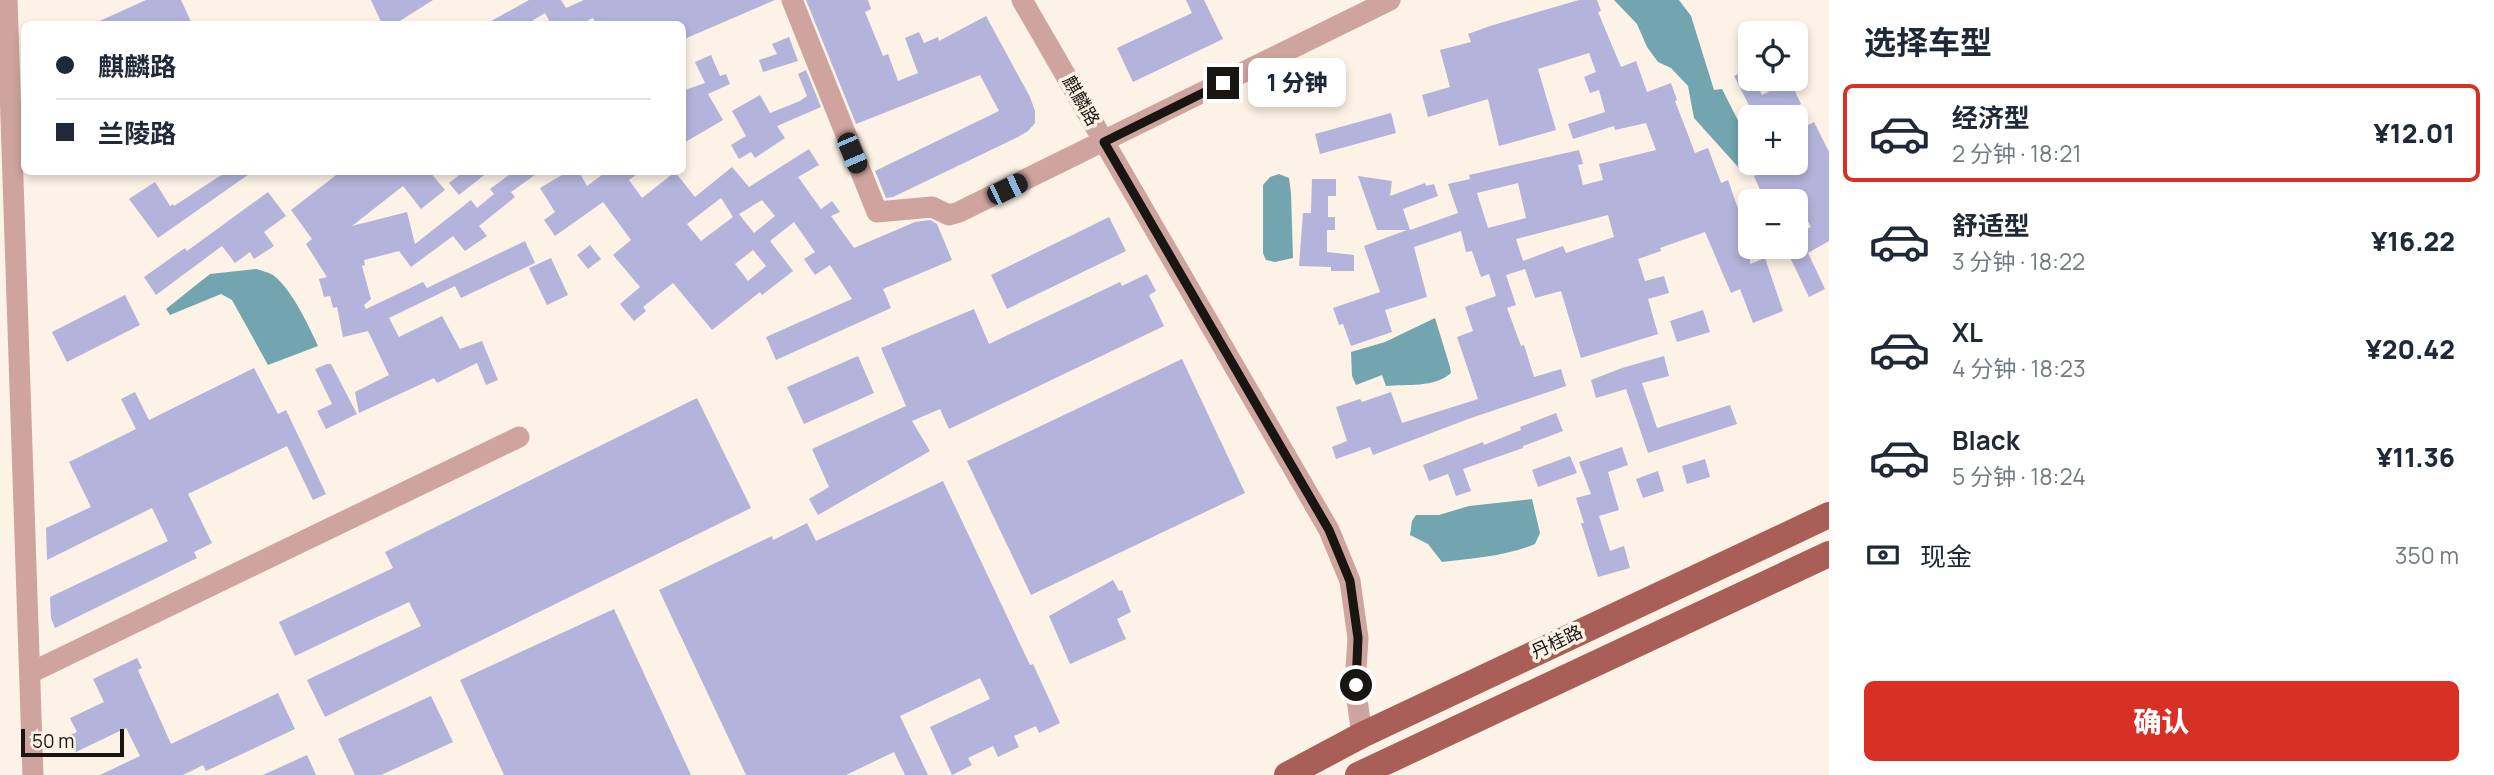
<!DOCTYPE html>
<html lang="zh">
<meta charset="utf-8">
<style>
body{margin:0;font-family:Manrope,"Noto Sans SC",sans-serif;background:#f2f2f3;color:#1f2937;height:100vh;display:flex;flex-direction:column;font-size:26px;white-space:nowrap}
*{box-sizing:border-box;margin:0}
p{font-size:23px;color:#747a83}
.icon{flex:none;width:38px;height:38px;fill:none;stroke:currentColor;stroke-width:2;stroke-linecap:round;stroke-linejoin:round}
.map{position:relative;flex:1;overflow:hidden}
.side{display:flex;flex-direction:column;background:#fff;width:665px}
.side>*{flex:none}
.top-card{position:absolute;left:21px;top:21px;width:665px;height:154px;border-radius:10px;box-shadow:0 4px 10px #0003;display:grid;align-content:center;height:154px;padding:0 35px;background:#fff}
.controls{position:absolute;left:1738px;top:21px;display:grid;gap:14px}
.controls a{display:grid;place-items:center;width:70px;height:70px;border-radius:10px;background:#fff;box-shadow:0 4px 10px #0003;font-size:35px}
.scale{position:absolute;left:21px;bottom:18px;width:103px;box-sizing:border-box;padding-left:7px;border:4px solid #191511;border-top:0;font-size:19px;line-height:24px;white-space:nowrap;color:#191511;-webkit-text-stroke:5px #fcf2e6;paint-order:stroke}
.end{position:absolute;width:32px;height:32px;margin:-16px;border:9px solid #191511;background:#fff;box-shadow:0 0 0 4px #fff}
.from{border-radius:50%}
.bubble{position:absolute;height:49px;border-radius:10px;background:#fff;box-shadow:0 4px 10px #0003;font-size:23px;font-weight:800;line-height:49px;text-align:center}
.car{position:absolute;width:21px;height:42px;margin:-21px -10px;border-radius:9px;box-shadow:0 0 5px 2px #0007;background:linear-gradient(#222 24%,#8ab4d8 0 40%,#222 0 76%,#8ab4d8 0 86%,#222 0)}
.top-card b{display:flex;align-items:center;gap:24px;height:66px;font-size:26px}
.top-card b+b{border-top:2px solid #e0e1e3}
.top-card i{width:18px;height:18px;background:#1f2937}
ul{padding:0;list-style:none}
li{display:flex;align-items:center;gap:21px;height:98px;margin:0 14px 10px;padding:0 21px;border:4px solid transparent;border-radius:10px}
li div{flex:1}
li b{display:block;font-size:26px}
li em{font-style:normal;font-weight:800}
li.current{border-color:#d93025}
li>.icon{width:63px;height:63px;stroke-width:1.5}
h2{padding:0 35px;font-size:32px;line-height:84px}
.pay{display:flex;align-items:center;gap:18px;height:77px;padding:0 35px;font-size:26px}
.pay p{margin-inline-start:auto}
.primary-button{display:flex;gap:14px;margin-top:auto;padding:14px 35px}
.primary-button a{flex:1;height:80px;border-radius:10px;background:#d93025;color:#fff;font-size:28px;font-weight:800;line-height:80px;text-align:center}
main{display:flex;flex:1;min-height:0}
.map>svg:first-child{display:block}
</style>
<main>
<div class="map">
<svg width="1829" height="775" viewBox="0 0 1829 775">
<rect width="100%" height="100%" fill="#fcf2e6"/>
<!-- water -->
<g fill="#72a5af">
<polygon points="1614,0 1679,0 1691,16 1714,90 1722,89 1750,144 1750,161 1739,168 1694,118 1688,86 1671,68 1658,62 1647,47 1637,24"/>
<polygon points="1279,174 1289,178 1291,193 1293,258 1275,262 1266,260 1263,253 1263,185 1270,177"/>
<path d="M257,269C261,271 268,272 273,275C291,288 309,326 318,346L268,365L232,300L221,294L170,315L166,309L210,274Z"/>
<path d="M1435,318L1450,367L1451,373C1435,388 1406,384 1386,386L1382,375L1356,385L1352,376L1351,352L1385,342Z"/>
<path d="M1532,499L1540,533L1535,544C1506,556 1474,558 1442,562L1428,544L1410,535L1412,521L1416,515H1439L1469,506Z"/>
</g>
<!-- building -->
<g fill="#b3b3db" fill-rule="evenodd">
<polygon points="146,0 181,0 192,24 93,24"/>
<polygon points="371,0 433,0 395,24 382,24"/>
<polygon points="529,0 561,0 566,8 584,0 775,0 682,40 682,24 596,24 593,18 581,24 551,24 545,13 527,24 486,24"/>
<polygon points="806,0 868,0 871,9 865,12 883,56 888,54 898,81 918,73 905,38 919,32 924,43 938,37 939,41 986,16 1030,97 1035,111 1035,123 1028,131 1018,137 893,197 886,198 875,171 999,111 980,75 856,124"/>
<polygon points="1186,0 1204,0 1223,39 1133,82 1117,48 1192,13"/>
<path d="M1579,0H1597L1601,11L1598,12L1621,67L1636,61L1647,92L1671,83L1677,100L1675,101L1695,153L1708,148L1721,183L1728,180L1750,243V264L1765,258L1783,311L1753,323L1740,289L1731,293L1705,232L1660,248L1661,251L1638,259L1645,281L1664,276L1669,293L1648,299L1658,334L1581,358L1561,291L1535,298L1525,269L1506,275L1516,305L1507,308L1521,346L1524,345L1534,377L1561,369L1566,386L1471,418L1373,455L1370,447L1336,459L1332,447L1347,441L1336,407L1360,399L1362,402L1391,392L1402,423L1478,399L1457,337L1473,331L1465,307L1496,296L1489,274L1481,277L1472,251L1466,252L1461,231L1414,247L1427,297L1385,310L1392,332L1351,346L1343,324L1339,325L1333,308L1380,292L1364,246L1407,230H1377L1358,176L1392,181L1390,196L1425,183L1426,186L1434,184L1438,196L1403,209L1410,230L1458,213L1448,184L1470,179L1469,175L1579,150L1583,164L1578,165L1583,185L1603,180L1599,164L1656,150L1646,123L1615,130L1614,126L1573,139L1568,124L1605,112L1599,90L1590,93L1584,77L1596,72L1589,53L1538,69L1556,130L1499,146L1488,99L1428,117L1422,95L1450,87L1440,50L1471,42L1468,34L1490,26ZM1518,183L1526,218L1488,228L1477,193ZM1608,215L1614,237L1566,253L1563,246L1523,261L1516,239Z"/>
<polygon points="789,37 798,61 763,72 759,60 777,54 772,44"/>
<polygon points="711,55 720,76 726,74 730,84 708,94 723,120 682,144 682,91 705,83 695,62"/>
<polygon points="1750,68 1750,79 1754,79 1762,95 1790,81 1801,104 1774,117 1755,117 1734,76"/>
<polygon points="806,70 821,107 777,126 785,138 755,158 751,152 739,159 731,145 746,136 732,111 760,95 770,113 800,101 807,96 798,74"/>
<polygon points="1391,113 1396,133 1320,154 1315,134"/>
<polygon points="1814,122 1829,152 1829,241 1808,253 1825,289 1809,297 1785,247 1796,247 1796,234 1811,227 1798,201 1765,201 1754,176 1783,163 1796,163 1796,131"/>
<path d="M809,149L819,165L798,177L821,209L832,201L840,212L831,216L854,248L915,222L930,220L937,224L952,260L883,289L891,308L776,360L766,337L852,299L830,265L815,275L804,259L815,252L794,222L770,241L793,271L762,295L760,292L712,330L673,283L643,307L646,311L634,321L620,304L640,287L613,255L631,240L603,202L555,236L544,220L555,212L540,188L567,172H579L587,186L606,172H640L629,180L642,198L675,172L695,197L732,167L749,187ZM721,198L733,217L701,241L687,224ZM762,200L775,216L754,233L739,214ZM753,250L766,266L748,281L735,264Z"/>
<polygon points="226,172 252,172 158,238 129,199 155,182 170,206 173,204 174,206"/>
<polygon points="340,172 430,172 445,190 421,209 403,186 352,226 407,212 415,244 471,200 477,208 494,194 490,189 513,172 539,172 511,192 515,197 479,226 487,236 465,251 453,236 411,267 399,251 364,260 365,265 362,266 371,299 364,305 366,309 423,282 427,288 525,241 535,263 461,298 455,286 389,318 399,337 442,316 460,349 482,341 498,380 486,385 477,363 437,383 434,378 359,413 355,392 389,375 368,331 343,337 337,307 333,308 330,296 324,297 319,279 327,277 306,244 312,239 291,210"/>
<polygon points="463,172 488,172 459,195 449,183"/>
<polygon points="1312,179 1336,179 1336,196 1328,196 1328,217 1335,217 1335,230 1327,230 1327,252 1354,255 1354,271 1331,271 1331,267 1299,266 1303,213 1311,213"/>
<polygon points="268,192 286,216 264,232 274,246 254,259 250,252 235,263 222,246 156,295 144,277 185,248 187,251"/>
<polygon points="1109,217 1126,251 1007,309 991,275"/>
<polygon points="590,245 601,259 588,269 577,255"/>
<polygon points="551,258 568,295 547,305 529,268"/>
<polygon points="1147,274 1156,291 1149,295 1164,326 949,429 940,409 912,421 930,451 818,515 809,499 829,487 812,449 906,406 881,348 974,309 989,344 1120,282 1122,286"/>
<polygon points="125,295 140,325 67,362 52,332"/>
<polygon points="1703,310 1710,332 1677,342 1670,321"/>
<polygon points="858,356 874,393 804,424 787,387"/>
<polygon points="1664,356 1669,376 1642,383 1657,428 1730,405 1737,424 1648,453 1626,389 1596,398 1591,380 1622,368"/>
<polygon points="1182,359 1245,493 1031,595 967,461"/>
<polygon points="327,364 331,364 357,414 326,429 317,411 332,404 315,369"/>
<polygon points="254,368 278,414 286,410 326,494 313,500 287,446 188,494 212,543 194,552 197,558 55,628 51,618 50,597 168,541 152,508 47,560 46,528 91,507 69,462 136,429 121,399 135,392 149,420"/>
<polygon points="697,398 751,508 325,717 307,680 421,626 409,602 295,656 279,622 393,568 385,552"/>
<polygon points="1556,413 1563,431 1523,446 1523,448 1463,469 1471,491 1456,496 1448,474 1429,481 1423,465 1483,442 1484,445 1521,430 1520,427"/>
<polygon points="1622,447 1628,465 1608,472 1619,510 1599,516 1610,551 1624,546 1630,568 1598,577 1581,523 1584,523 1576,498 1591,494 1579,462"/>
<polygon points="1570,456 1577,473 1538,487 1532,470"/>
<polygon points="1705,459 1710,477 1687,484 1682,466"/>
<polygon points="1658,471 1664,491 1643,498 1636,479"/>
<polygon points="943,481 1030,665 1033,664 1060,723 1039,733 1036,726 1014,736 1019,747 998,757 993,746 968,758 972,765 952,775 930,727 990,699 980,678 900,716 928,775 905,775 894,752 846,775 746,775 659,590 772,536 773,540 807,523 816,541"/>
<polygon points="1113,580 1119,591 1122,590 1131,612 1117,619 1126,639 1070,664 1049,616"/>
<polygon points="614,609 691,775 504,775 460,680"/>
<polygon points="137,658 142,668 138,670 171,744 278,693 295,729 206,771 203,765 183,775 100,775 140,756 126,728 76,752 68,736 77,732 70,718 104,702 93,679"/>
<polygon points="431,696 453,742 381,775 355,775 338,739"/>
<polygon points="307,755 316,775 263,775"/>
</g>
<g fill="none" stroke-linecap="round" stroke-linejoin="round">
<!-- minor -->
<g stroke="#cfa49e" stroke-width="21">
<polyline points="7,0 33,775"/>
<polyline points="792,0 877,212 932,207 949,215 959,212 1390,0"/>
<polyline points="1022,0 1329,530 1350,581 1358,638 1355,685 1362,735"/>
<polyline points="30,673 519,437"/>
</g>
<!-- major -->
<g stroke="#a95f57" stroke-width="26">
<polyline points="1287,775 1362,735 1829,515"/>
<polyline points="1358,775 1829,554"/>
</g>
</g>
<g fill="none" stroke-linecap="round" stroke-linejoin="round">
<!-- route -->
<polyline stroke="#191511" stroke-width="9" points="1223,83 1104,142 1329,530 1350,581 1358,638 1356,685"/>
</g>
<g text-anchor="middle" stroke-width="7" stroke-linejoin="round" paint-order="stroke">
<!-- street labels -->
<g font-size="18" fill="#191511" stroke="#fcf2e6">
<text transform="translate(1081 101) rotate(60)" y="6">麒麟路</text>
<text transform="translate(1557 642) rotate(-25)" y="6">丹桂路</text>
</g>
</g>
</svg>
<div class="controls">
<a><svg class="icon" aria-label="locate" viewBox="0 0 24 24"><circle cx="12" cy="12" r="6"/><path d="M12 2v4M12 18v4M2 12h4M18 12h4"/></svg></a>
<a>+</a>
<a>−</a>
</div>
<div class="scale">50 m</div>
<i class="end from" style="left:1356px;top:685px"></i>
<i class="end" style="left:1223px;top:83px"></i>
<div class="bubble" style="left:1248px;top:58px;width:98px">1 分钟</div>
<i class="car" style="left:852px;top:153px;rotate:157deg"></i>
<i class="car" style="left:1007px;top:189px;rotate:64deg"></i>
<div class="top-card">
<b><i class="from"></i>麒麟路</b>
<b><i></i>兰陵路</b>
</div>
</div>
<section class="side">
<h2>选择车型</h2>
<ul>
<li class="current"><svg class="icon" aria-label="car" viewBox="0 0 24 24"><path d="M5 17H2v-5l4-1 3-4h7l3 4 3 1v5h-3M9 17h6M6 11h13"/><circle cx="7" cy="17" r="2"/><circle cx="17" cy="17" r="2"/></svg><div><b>经济型</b><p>2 分钟 · 18:21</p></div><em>¥12.01</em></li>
<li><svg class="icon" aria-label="car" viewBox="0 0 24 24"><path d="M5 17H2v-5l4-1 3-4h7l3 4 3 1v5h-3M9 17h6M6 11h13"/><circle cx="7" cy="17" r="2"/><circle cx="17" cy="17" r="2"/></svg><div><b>舒适型</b><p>3 分钟 · 18:22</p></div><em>¥16.22</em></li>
<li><svg class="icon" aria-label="car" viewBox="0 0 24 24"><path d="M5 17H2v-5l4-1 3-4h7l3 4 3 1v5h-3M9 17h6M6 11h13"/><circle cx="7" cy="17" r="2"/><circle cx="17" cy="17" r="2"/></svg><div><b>XL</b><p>4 分钟 · 18:23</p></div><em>¥20.42</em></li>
<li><svg class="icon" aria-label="car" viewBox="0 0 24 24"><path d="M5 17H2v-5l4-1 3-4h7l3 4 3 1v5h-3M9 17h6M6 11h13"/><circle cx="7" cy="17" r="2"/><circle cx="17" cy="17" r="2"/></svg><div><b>Black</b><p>5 分钟 · 18:24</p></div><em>¥11.36</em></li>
</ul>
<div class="pay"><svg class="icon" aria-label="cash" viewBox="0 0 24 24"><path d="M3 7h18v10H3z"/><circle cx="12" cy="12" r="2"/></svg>现金<p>350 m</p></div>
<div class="primary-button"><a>确认</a></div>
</section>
</main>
